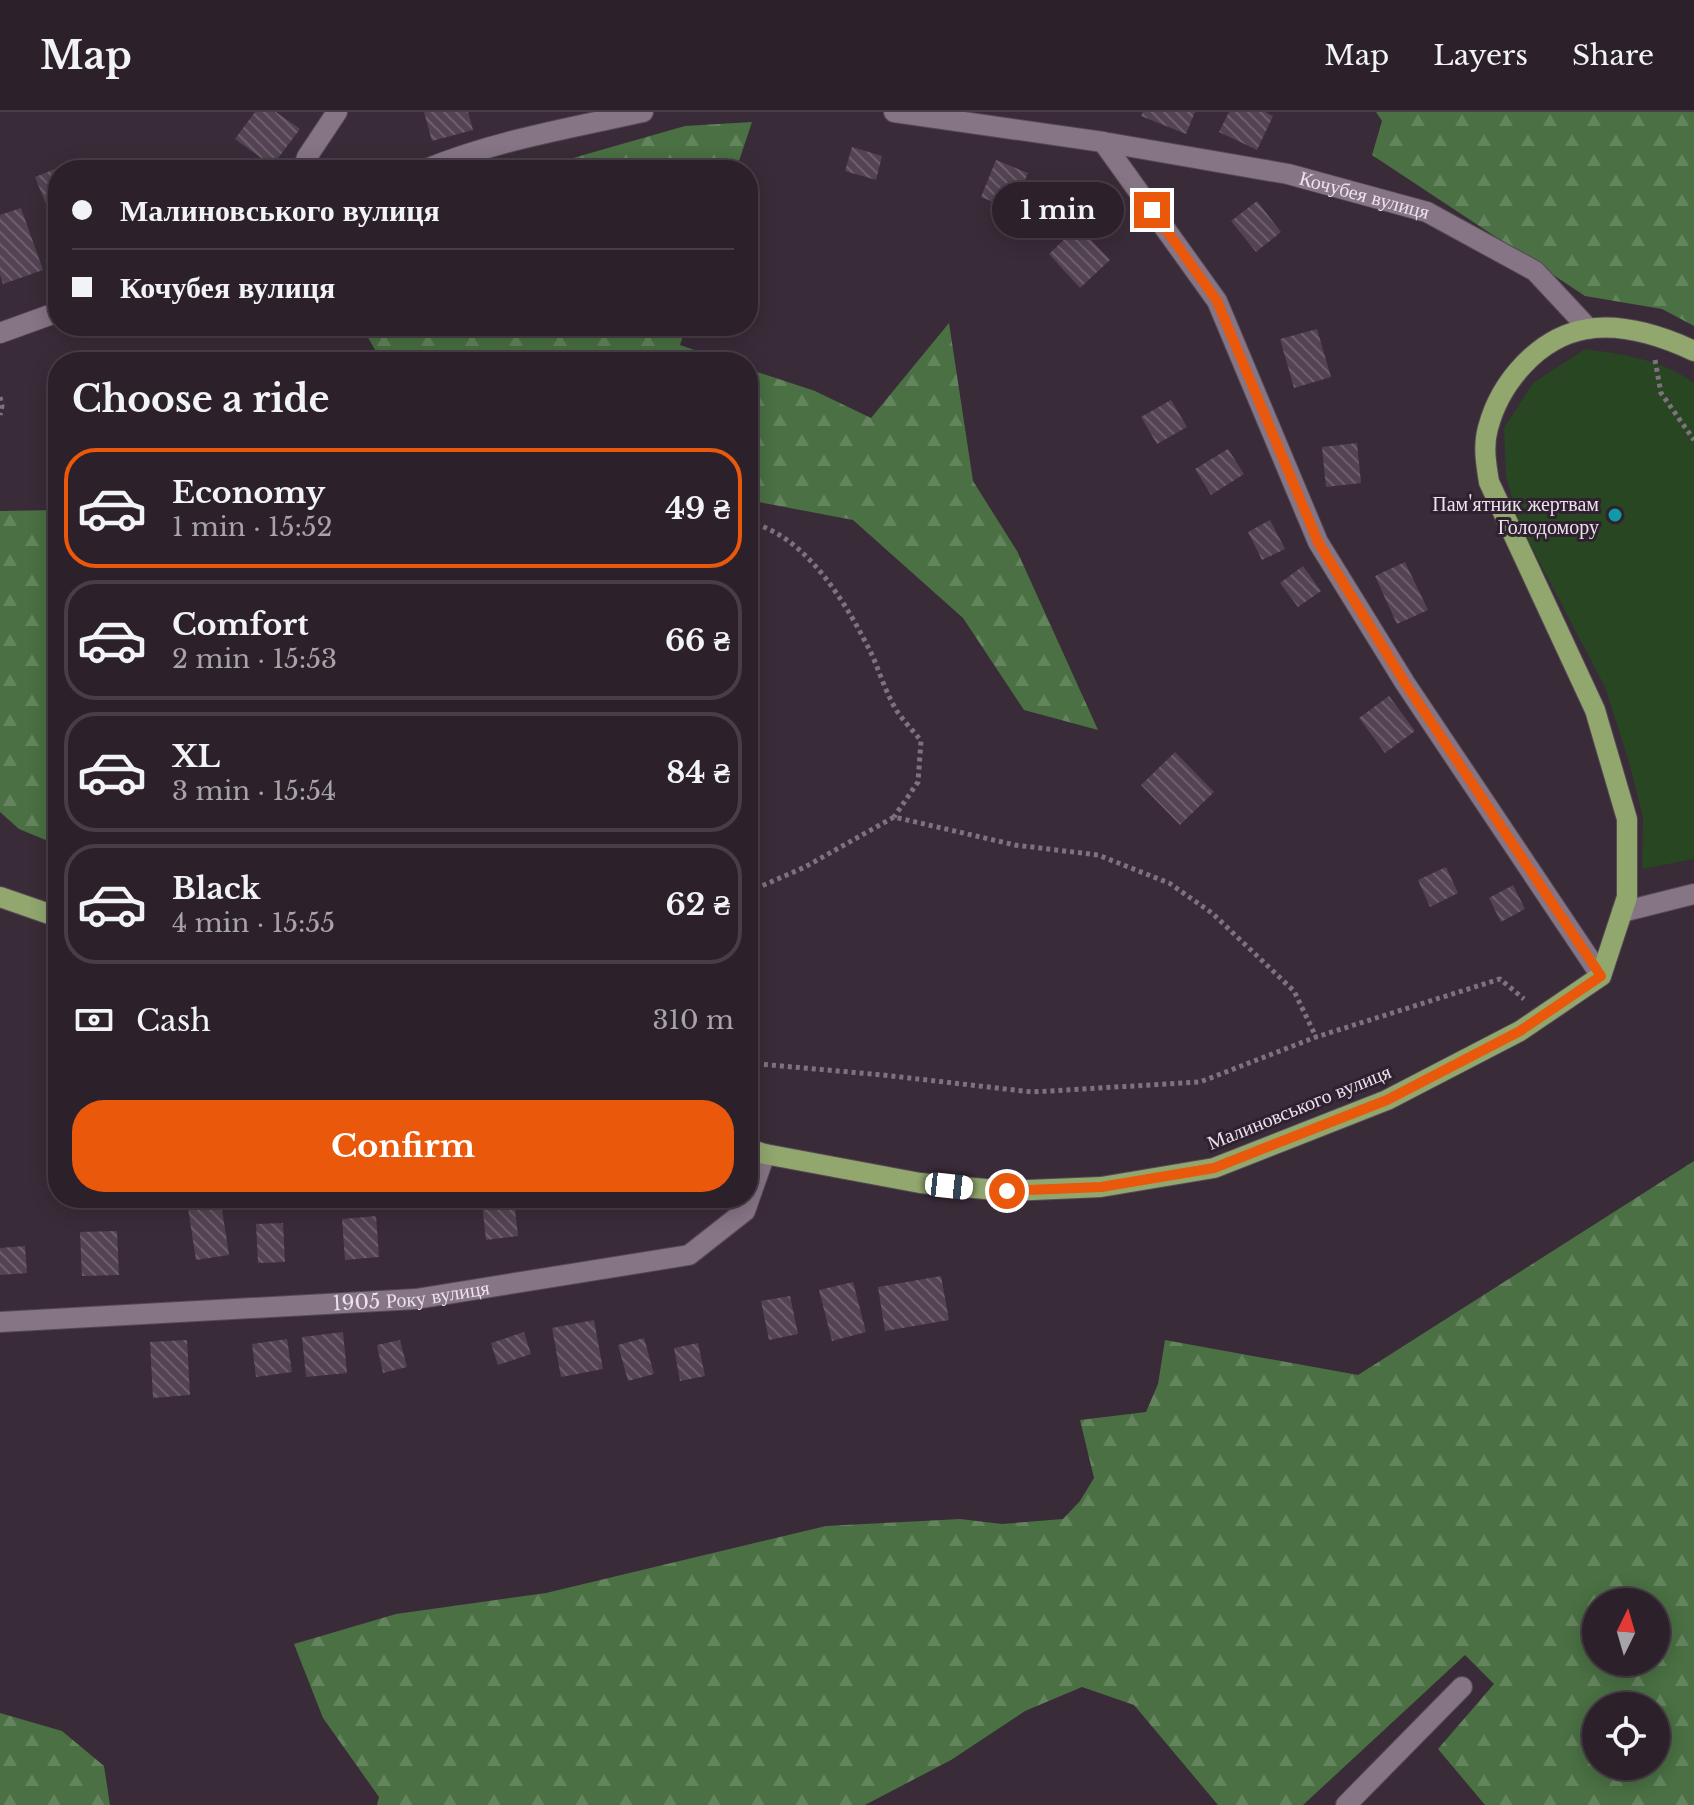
<!DOCTYPE html>
<meta charset="utf-8">
<style>
body{margin:0;font-family:"Libre Baskerville",serif;background:#382d37;color:#f1f3f6;height:100vh;display:flex;flex-direction:column;font-size:30px;white-space:nowrap}
*{box-sizing:border-box;margin:0}
p{font-size:26px;color:#a6a3a9}
.icon{flex:none;width:44px;height:44px;fill:none;stroke:currentColor;stroke-width:2;stroke-linecap:round;stroke-linejoin:round}
.map{position:relative;flex:1;overflow:hidden}
.panel{position:absolute;left:48px;top:240px;width:710px;height:856px;display:flex;flex-direction:column;background:#2c202b;border-radius:32px;box-shadow:0 4px 20px #0003,0 0 0 2px #483e47}
.panel>*{flex:none}
.hud{position:absolute;left:48px;top:48px;width:710px;height:176px;border-radius:32px;box-shadow:0 4px 20px #0003,0 0 0 2px #483e47;display:grid;align-content:center;height:176px;padding:0 24px;background:#2c202b}
.needle{width:52px;rotate:5deg}
.tools{position:absolute;left:1582px;top:1476px;display:grid;gap:16px}
.tools a{display:grid;place-items:center;width:88px;height:88px;border-radius:50%;background:#2c202b;box-shadow:0 4px 20px #0003,0 0 0 2px #483e47;font-size:40px}
.end{position:absolute;width:36px;height:36px;margin:-18px;border:10px solid #ea580c;background:#fff;box-shadow:0 0 0 4px #fff}
.from{border-radius:50%}
.bubble{position:absolute;height:56px;border-radius:28px;background:#2c202b;box-shadow:0 4px 20px #0003,0 0 0 2px #483e47;font-size:26px;font-weight:700;line-height:56px;text-align:center}
.car{position:absolute;width:24px;height:48px;margin:-24px -12px;border-radius:10px;box-shadow:0 0 6px 2px #0007;background:linear-gradient(#fff 24%,#345 0 40%,#fff 0 76%,#345 0 86%,#fff 0)}
.hud b{display:flex;align-items:center;gap:28px;height:76px;font-size:30px}
.hud b+b{border-top:2px solid #483e47}
.hud i{width:20px;height:20px;background:#f1f3f6}
ul{padding:0;list-style:none}
li{display:flex;align-items:center;gap:24px;height:120px;margin:0 16px 12px;padding:0 8px;border:4px solid #483e47;border-radius:32px}
li div{flex:1}
li b{display:block;font-size:30px}
li em{font-style:normal;font-weight:700}
li.selected{border-color:#ea580c}
li>.icon{width:72px;height:72px;stroke-width:1.5}
h2{padding:0 24px;font-size:36px;line-height:96px}
.pay{display:flex;align-items:center;gap:20px;height:88px;padding:0 24px;font-size:30px}
.pay p{margin-inline-start:auto}
.button{display:flex;gap:16px;margin-top:auto;padding:16px 24px}
.button a{flex:1;height:92px;border-radius:32px;background:#ea580c;color:#fff;font-size:32px;font-weight:700;line-height:92px;text-align:center}
header{display:flex;align-items:center;gap:48px;box-sizing:border-box;height:112px;padding:0 40px;background:#2c202b;border-bottom:2px solid #483e47}
header strong{font-size:38px}
nav{display:flex;gap:44px;margin-inline-start:auto;font-size:28px}
.map>svg:first-child{display:block}
</style>
<header>
<strong>Map</strong>
<nav><a>Map</a><a>Layers</a><a>Share</a></nav>
</header>
<div class="map">
<svg width="1694" height="1693" viewBox="0 0 1694 1693">
<defs>
<pattern id="forest-firs" width="22" height="20" patternUnits="userSpaceOnUse" patternTransform="scale(2)"><rect width="22" height="20" fill="#4a7043"/><path d="M5 1l3.5 6h-7zM16 11l3.5 6h-7z" fill="#64845e"/></pattern>
<pattern id="building-back-hatch" width="6" height="6" patternUnits="userSpaceOnUse" patternTransform="scale(2)"><rect width="6" height="6" fill="#544453"/><path d="M-1 5l2 2M0 0l6 6M5-1l2 2" fill="none" stroke="#6d5f6c"/></pattern>
</defs>
<rect width="100%" height="100%" fill="#3a2b39"/>
<!-- grass -->
<path fill="#274621" d="M1585,237C1623,242 1663,248 1694,271V747L1642,757L1643,705L1629,650L1605,575L1519,411L1506,364L1504,316L1533,271Z"/>
<!-- forest -->
<g fill="url(#forest-firs)" fill-rule="evenodd">
<polygon points="1376,0 1694,0 1694,214 1662,197 1585,184 1372,43 1382,9"/>
<polygon points="752,10 736,58 531,58 685,14"/>
<polygon points="949,211 973,369 1017,439 1098,618 1024,598 963,506 853,408 748,388 748,257 815,279 871,306"/>
<polygon points="365,214 686,214 680,233 729,250 382,250 366,222"/>
<polygon points="58,398 58,733 19,717 0,700 0,399"/>
<path d="M1694,1049V1693H1485L1438,1637L1494,1572L1465,1543L1303,1693H1218L1134,1593L1082,1575L1025,1599L951,1648L865,1693H377L379,1685L323,1606L294,1532L396,1502L546,1481L826,1414L960,1407L1002,1412L1063,1407L1080,1389L1094,1366L1080,1308L1146,1300L1158,1272L1165,1228L1358,1263ZM1656,1490V1550H1596V1490ZM1656,1594V1654H1596V1594Z"/>
<polygon points="0,1601 62,1619 104,1654 110,1693 0,1693"/>
</g>
<!-- building -->
<g fill="url(#building-back-hatch)">
<polygon points="255,0 276,0 300,17 272,54 235,27"/>
<polygon points="424,0 468,0 473,18 432,29"/>
<polygon points="1143,0 1195,0 1186,22 1141,4"/>
<polygon points="1229,0 1265,0 1273,4 1257,38 1219,20"/>
<polygon points="852,35 882,44 876,68 845,59"/>
<polygon points="996,48 1028,61 1013,98 981,85"/>
<polygon points="55,57 58,65 58,105 52,107 35,65"/>
<polygon points="1257,89 1281,120 1256,140 1231,109"/>
<polygon points="21,96 43,158 3,172 0,163 0,103"/>
<polygon points="1078,114 1110,148 1080,176 1049,142"/>
<polygon points="1317,217 1331,265 1294,276 1280,227"/>
<polygon points="1171,288 1187,315 1157,332 1141,305"/>
<polygon points="1357,331 1361,371 1326,375 1322,335"/>
<polygon points="1228,337 1244,362 1211,383 1195,357"/>
<polygon points="1270,408 1285,437 1262,448 1248,420"/>
<polygon points="1405,450 1428,498 1397,512 1375,464"/>
<polygon points="1303,454 1321,479 1298,495 1280,471"/>
<polygon points="1389,584 1415,619 1385,641 1359,606"/>
<polygon points="1175,640 1214,680 1180,713 1141,673"/>
<polygon points="1446,755 1458,781 1430,795 1418,768"/>
<polygon points="1513,773 1525,797 1501,810 1489,786"/>
<polygon points="514,1088 518,1124 486,1128 482,1091"/>
<polygon points="221,1091 229,1143 196,1148 188,1096"/>
<polygon points="376,1104 379,1145 345,1148 342,1107"/>
<polygon points="283,1111 285,1150 258,1151 256,1112"/>
<polygon points="117,1119 119,1163 82,1164 80,1120"/>
<polygon points="25,1134 27,1161 0,1163 0,1136"/>
<polygon points="941,1164 949,1208 885,1219 878,1175"/>
<polygon points="853,1170 866,1220 832,1229 819,1178"/>
<polygon points="790,1184 798,1222 769,1228 761,1189"/>
<polygon points="594,1208 603,1257 561,1265 552,1216"/>
<polygon points="343,1220 347,1261 306,1265 302,1225"/>
<polygon points="524,1220 531,1242 498,1253 491,1231"/>
<polygon points="644,1226 654,1262 628,1269 618,1233"/>
<polygon points="287,1227 292,1260 256,1265 252,1232"/>
<polygon points="187,1228 190,1283 153,1286 150,1230"/>
<polygon points="400,1228 407,1255 383,1261 377,1233"/>
<polygon points="698,1231 705,1264 680,1269 674,1236"/>
</g>
<g fill="none" stroke-linecap="round" stroke-linejoin="round">
<!-- minor casing -->
<g stroke="#564955" stroke-width="22">
<g id="minor">
<path id="s1" d="M894,0L1103,30L1288,62L1427,100L1535,159L1589,217"/>
<polyline points="1103,30 1217,189 1318,430 1405,571 1601,864"/>
<polyline points="303,58 307,45 337,0"/>
<path d="M424,58C493,29 570,16 643,0"/>
<polyline points="0,221 58,200"/>
<polyline points="1622,800 1694,782"/>
<path id="s2" d="M0,1210L416,1187L689,1143L745,1099L765,1042"/>
<polyline points="1346,1693 1462,1575"/>
</g>
</g>
<!-- major casing -->
<g stroke="#564955" stroke-width="22">
<g id="major">
<polyline points="0,785 58,805"/>
<path d="M748,1037L765,1042L920,1071L1007,1079L1101,1075L1214,1056L1387,988L1520,919L1601,864L1627,785V707L1595,598L1489,370C1486,352 1483,334 1488,316C1500,270 1539,225 1587,217C1624,211 1662,224 1694,239"/>
</g>
</g>
<!-- path -->
<g stroke="#7f727e" stroke-width="5" stroke-dasharray="4 4" stroke-linecap="butt">
<polyline points="1655,248 1661,281 1694,328"/>
<polyline points="0,285 2,294 0,303"/>
<path d="M748,410C807,423 848,494 873,545C880,562 886,580 895,596C902,608 913,618 921,629L918,670L894,705"/>
<polyline points="748,780 805,755 894,705 1015,733 1098,743 1169,771 1212,801 1294,879 1316,925"/>
<polyline points="748,951 883,963 1032,980 1200,970 1316,925 1500,867 1524,887"/>
</g>
<!-- minor -->
<use href="#minor" stroke="#867585" stroke-width="20"/>
<!-- major -->
<use href="#major" stroke="#91a76e" stroke-width="20"/>
</g>
<g fill="none" stroke-linecap="round" stroke-linejoin="round">
<!-- route -->
<polyline stroke="#ea580c" stroke-width="10" points="1007,1079 1101,1075 1214,1056 1387,988 1520,919 1601,864 1405,571 1318,430 1217,189 1152,98"/>
</g>
<!-- markers -->
<circle fill="#0f9aa8" stroke="#2f212f" stroke-width="3" cx="1615" cy="403" r="8"/>
<g text-anchor="middle" stroke-width="6" stroke-linejoin="round" paint-order="stroke">
<!-- street labels -->
<g font-size="20" fill="#ebe2eb" stroke="#2f212f">
<text dy="7" stroke="none"><textPath href="#s1" startOffset="478">Кочубея вулиця</textPath></text>
<text transform="translate(1299 995) rotate(-22)" y="7">Малиновського вулиця</text>
<text dy="7" stroke="none"><textPath href="#s2" startOffset="412">1905 Року вулиця</textPath></text>
</g>
<!-- poi labels -->
<g font-size="20" fill="#ebe2eb" stroke="#2f212f" text-anchor="end">
<text x="1599" y="399">Пам'ятник жертвам<tspan x="1599" dy="23">Голодомору</tspan></text>
</g>
</g>
</svg>
<div class="tools">
<a><svg class="needle" viewBox="-14 -14 28 28"><path d="M0-13l5 13h-10z" fill="#e53935"/><path d="M0 13l5-13h-10z" fill="#a6a3a9"/></svg></a>
<a><svg class="icon" aria-label="locate" viewBox="0 0 24 24"><circle cx="12" cy="12" r="6"/><path d="M12 2v4M12 18v4M2 12h4M18 12h4"/></svg></a>
</div>
<i class="end from" style="left:1007px;top:1079px"></i>
<i class="end" style="left:1152px;top:98px"></i>
<div class="bubble" style="left:992px;top:70px;width:132px">1 min</div>
<i class="car" style="left:949px;top:1074px;rotate:96deg"></i>
<div class="hud">
<b><i class="from"></i>Малиновського вулиця</b>
<b><i></i>Кочубея вулиця</b>
</div>
<section class="panel">
<h2>Choose a ride</h2>
<ul>
<li class="selected"><svg class="icon" aria-label="car" viewBox="0 0 24 24"><path d="M5 17H2v-5l4-1 3-4h7l3 4 3 1v5h-3M9 17h6M6 11h13"/><circle cx="7" cy="17" r="2"/><circle cx="17" cy="17" r="2"/></svg><div><b>Economy</b><p>1 min · 15:52</p></div><em>49 ₴</em></li>
<li><svg class="icon" aria-label="car" viewBox="0 0 24 24"><path d="M5 17H2v-5l4-1 3-4h7l3 4 3 1v5h-3M9 17h6M6 11h13"/><circle cx="7" cy="17" r="2"/><circle cx="17" cy="17" r="2"/></svg><div><b>Comfort</b><p>2 min · 15:53</p></div><em>66 ₴</em></li>
<li><svg class="icon" aria-label="car" viewBox="0 0 24 24"><path d="M5 17H2v-5l4-1 3-4h7l3 4 3 1v5h-3M9 17h6M6 11h13"/><circle cx="7" cy="17" r="2"/><circle cx="17" cy="17" r="2"/></svg><div><b>XL</b><p>3 min · 15:54</p></div><em>84 ₴</em></li>
<li><svg class="icon" aria-label="car" viewBox="0 0 24 24"><path d="M5 17H2v-5l4-1 3-4h7l3 4 3 1v5h-3M9 17h6M6 11h13"/><circle cx="7" cy="17" r="2"/><circle cx="17" cy="17" r="2"/></svg><div><b>Black</b><p>4 min · 15:55</p></div><em>62 ₴</em></li>
</ul>
<div class="pay"><svg class="icon" aria-label="cash" viewBox="0 0 24 24"><path d="M3 7h18v10H3z"/><circle cx="12" cy="12" r="2"/></svg>Cash<p>310 m</p></div>
<div class="button"><a>Confirm</a></div>
</section>
</div>
